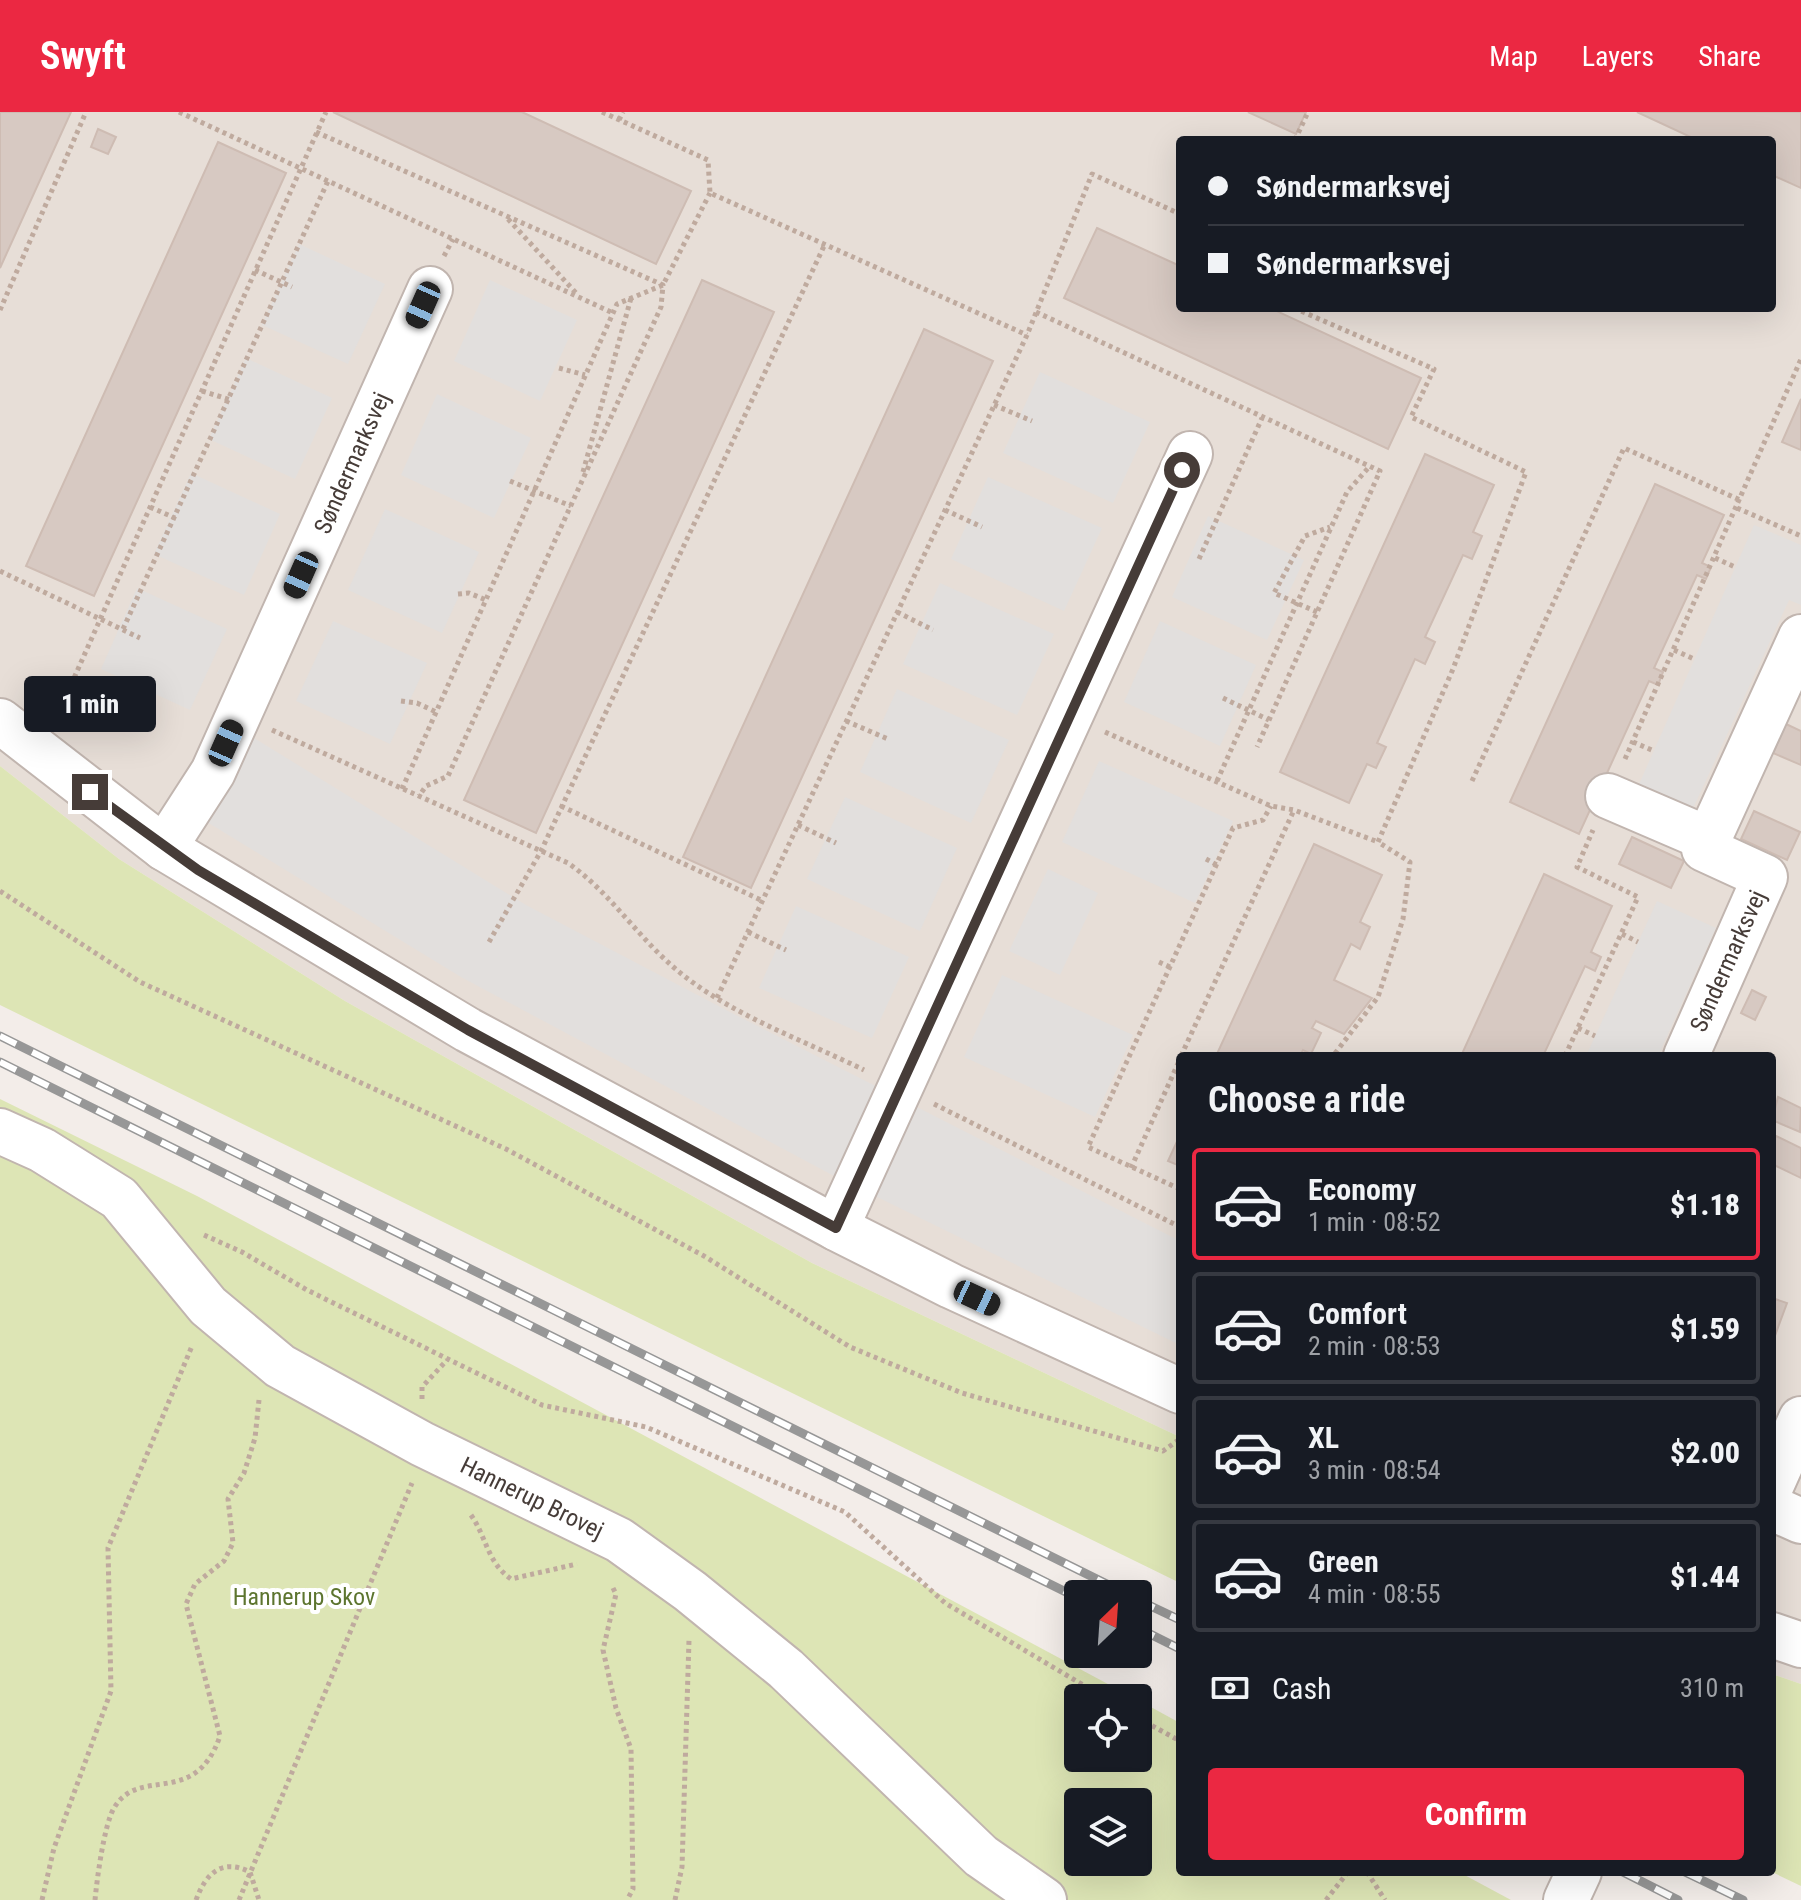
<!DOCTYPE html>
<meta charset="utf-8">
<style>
body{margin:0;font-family:"Roboto Condensed",sans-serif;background:#242831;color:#f1f3f6;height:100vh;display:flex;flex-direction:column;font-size:30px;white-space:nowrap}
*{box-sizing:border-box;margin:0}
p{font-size:26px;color:#9ea1a6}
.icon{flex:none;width:44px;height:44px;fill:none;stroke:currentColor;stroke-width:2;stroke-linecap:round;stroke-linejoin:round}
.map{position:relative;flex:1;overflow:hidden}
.details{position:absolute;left:1176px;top:940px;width:600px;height:824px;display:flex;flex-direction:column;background:#171b24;border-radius:8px;box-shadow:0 8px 32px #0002}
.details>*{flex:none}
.guide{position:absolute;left:1176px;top:24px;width:600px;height:176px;border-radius:8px;box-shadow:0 8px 32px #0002;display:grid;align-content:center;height:176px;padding:0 32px;background:#171b24}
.needle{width:52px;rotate:25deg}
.fabs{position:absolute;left:1064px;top:1468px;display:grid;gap:16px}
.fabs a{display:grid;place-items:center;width:88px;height:88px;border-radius:8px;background:#171b24;box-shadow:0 8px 32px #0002;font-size:40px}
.end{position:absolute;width:36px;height:36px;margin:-18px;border:10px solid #463c38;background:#fff;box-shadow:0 0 0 4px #fff}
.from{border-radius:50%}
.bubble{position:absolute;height:56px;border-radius:8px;background:#171b24;box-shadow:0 8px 32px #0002;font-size:26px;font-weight:800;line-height:56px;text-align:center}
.car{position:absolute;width:24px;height:48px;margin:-24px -12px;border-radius:10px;box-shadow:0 0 6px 2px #0007;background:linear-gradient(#222 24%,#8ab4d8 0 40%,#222 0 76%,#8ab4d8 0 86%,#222 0)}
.guide b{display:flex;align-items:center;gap:28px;height:76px;font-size:30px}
.guide b+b{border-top:2px solid #363941}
.guide i{width:20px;height:20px;background:#f1f3f6}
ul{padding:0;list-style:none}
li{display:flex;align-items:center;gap:24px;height:112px;margin:0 16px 12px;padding:0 16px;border:4px solid #363941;border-radius:8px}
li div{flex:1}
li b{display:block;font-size:30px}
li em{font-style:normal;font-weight:800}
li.selected{border-color:#eb2842}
li>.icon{width:72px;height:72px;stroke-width:1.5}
h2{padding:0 32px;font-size:36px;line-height:96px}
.pay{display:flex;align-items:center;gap:20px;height:88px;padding:0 32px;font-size:30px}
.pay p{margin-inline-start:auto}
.button{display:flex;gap:16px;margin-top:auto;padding:16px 32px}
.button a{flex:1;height:92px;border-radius:8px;background:#eb2842;color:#fff;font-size:32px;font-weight:800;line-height:92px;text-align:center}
header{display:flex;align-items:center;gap:48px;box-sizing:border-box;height:112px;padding:0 40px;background:#eb2842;color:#fff}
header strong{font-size:38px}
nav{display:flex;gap:44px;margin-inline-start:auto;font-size:28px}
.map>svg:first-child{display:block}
</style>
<header>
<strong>Swyft</strong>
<nav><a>Map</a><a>Layers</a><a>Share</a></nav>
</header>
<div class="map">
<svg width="1801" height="1788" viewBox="0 0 1801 1788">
<rect width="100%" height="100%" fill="#f3ede9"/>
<!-- residential -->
<path fill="#e7ded7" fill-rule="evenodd" d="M0,0H1801V1572L1772,1562V944H1180V1325L812,1151L345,889L119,747L0,654ZM1180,28H1772V196H1180Z"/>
<!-- green -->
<g fill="#dde5b5" fill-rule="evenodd">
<polygon points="0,654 119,747 345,889 812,1151 1180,1325 1180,1471 0,893"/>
<path d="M0,987L197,1084L1134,1586H1078V1646H1138V1588L1180,1611V1760H1459L1511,1788H0ZM1078,1690H1138V1750H1078Z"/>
<polygon points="1772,1562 1801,1572 1801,1774 1772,1760"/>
</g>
<!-- parking -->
<g fill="#e2dfdd">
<polygon points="299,132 385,172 348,252 262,213"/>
<polygon points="490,168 577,208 540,289 454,249"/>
<polygon points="246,246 332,286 295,367 209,327"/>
<polygon points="1040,260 1150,310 1113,391 1003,341"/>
<polygon points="437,282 531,326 494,406 401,363"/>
<polygon points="191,361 280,402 244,483 154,442"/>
<polygon points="988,365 1102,416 1064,499 951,447"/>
<polygon points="385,397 479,440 442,521 348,478"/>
<polygon points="1208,404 1304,448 1267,528 1172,485"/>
<polygon points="1754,413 1801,433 1801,493 1789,488 1690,703 1636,679"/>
<polygon points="940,471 1054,522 1017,603 903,552"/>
<polygon points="137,476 227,517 190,598 101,557"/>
<polygon points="333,509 427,551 390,632 296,589"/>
<polygon points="1160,509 1256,553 1220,634 1124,590"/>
<polygon points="897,577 1009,628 971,711 860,660"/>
<polygon points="254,626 526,793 728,899 1180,1129 1180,1233 834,1064 461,865 207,710"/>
<polygon points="1099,649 1233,709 1195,791 1062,730"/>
<polygon points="845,685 957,736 920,819 807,767"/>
<polygon points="1048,757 1098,781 1060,863 1009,839"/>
<polygon points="1657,789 1716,816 1658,944 1586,944"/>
<polygon points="796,794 909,845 872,926 759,876"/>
<polygon points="1002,863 1133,923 1095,1005 964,945"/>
</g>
<!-- building -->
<g fill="#d7c9c2" stroke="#cebcb3" stroke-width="2">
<polygon points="0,0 71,0 0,156"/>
<polygon points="333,0 522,0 691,79 656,152"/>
<polygon points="1248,0 1306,0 1296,22"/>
<polygon points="1637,0 1801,0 1801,76 1772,63 1772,28 1697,28"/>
<polygon points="98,17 116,25 108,42 91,35"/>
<polygon points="218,30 286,61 94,484 26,454"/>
<polygon points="1097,116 1180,154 1180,196 1270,196 1421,266 1388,337 1064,186"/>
<polygon points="702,168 774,200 536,721 464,688"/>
<polygon points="924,217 993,249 751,776 683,745"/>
<polygon points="1801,287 1801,338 1782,330"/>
<polygon points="1425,342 1494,373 1473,420 1482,424 1472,447 1463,443 1425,525 1435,530 1425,552 1415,547 1377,631 1386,635 1376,656 1367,652 1349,691 1280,660"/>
<polygon points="1655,372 1724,403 1702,451 1711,455 1706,467 1697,463 1654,556 1663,560 1658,573 1649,569 1607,661 1615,665 1601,674 1579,722 1510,690"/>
<polygon points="1786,612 1801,619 1801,653 1773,641"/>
<polygon points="1754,699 1800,720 1787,748 1741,727"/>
<polygon points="1632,725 1684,749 1671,776 1619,752"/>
<polygon points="1314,732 1382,763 1360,810 1370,815 1360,837 1351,832 1334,868 1372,886 1344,922 1316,909 1312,916 1321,921 1311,942 1303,938 1300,944 1216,944"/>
<polygon points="1544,762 1612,794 1591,840 1601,845 1595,859 1585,854 1543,944 1461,944"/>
<polygon points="1752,878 1766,885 1755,908 1741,901"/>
<polygon points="1778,985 1801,996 1800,1020 1772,1008"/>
<polygon points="1180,1023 1180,1054 1168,1049"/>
<polygon points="1776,1024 1801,1036 1801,1066 1772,1052 1772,1033"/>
<polygon points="1772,1186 1787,1191 1773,1229 1772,1229"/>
</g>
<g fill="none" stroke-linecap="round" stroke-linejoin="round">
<!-- minor casing -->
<g stroke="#c1b5af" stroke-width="48">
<g id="minor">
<polyline points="0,609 164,736 468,918 836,1116 951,1174 1180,1279"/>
<polyline points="1608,684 1708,727"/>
<polyline points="164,736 213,660 430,177"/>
<polyline points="1686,944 1765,765 1704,737 1801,525"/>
<polyline points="0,1019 42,1038 119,1086 208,1194 280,1254 422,1332 619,1428 690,1479 786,1557 981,1744 1044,1788"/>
<polyline points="836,1116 1190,342"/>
<polyline points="1772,1372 1801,1307"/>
<polyline points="1772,1396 1801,1409"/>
<polyline points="1772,1523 1801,1533"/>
<polyline points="1566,1788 1579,1760"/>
</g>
</g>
<!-- path -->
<g stroke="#bfaa9e" stroke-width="5" stroke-dasharray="4 4" stroke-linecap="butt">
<polyline points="179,0 613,201"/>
<polyline points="602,0 708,48 710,81 1027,223"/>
<polyline points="619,8 623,0"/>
<polyline points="316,20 663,173 661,195 448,664 426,674 419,684"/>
<polyline points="1295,28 1308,0"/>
<polyline points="508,107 577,182"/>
<polyline points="444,144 453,127"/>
<polyline points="255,158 292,175"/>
<polyline points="1294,196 1434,257 1411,305 1526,360 1453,557 1378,730 1410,750 1403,807 1378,885 1333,944"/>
<polyline points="0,198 86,0"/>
<polyline points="1036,200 1380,359 1257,635"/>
<polyline points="559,256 585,263"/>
<polyline points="202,279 231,288"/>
<polyline points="994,293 1032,309"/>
<polyline points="583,360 631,186"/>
<polyline points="510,369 571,394"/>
<polyline points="150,395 175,406"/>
<polyline points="1737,396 1801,424"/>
<polyline points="945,398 982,415"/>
<polyline points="1715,446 1735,455"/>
<polyline points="1199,447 1262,306"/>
<polyline points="0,459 140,526"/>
<polyline points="458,482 469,481 486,488"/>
<polyline points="897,500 933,518"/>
<polyline points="1317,500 1274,481 1305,424 1330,415"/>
<polyline points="123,517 328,69"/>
<polyline points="1674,538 1694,547"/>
<polyline points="1223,586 1269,608"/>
<polyline points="401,589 417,591 436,600"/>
<polyline points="58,602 326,0"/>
<polyline points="846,609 888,627"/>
<path d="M272,618L568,751C611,781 638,826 678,859C731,903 803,928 864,958"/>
<polyline points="1105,620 1271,694 1294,698 1378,730"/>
<polyline points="1633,630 1654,639"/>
<polyline points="1625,647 1801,247"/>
<polyline points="1217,669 1347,380 1370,354"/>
<polyline points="1472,669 1624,336 1740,388"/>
<polyline points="402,677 617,192 663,173 710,81"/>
<polyline points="561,694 763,789"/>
<polyline points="798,713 836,731"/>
<polyline points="1206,747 1217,753"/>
<polyline points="0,779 140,870 506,1037 704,1144 850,1235 962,1281 1163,1339 1180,1327"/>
<polyline points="748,820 786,838"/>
<polyline points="1622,822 1638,830"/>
<polyline points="489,830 541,739 825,132"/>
<polyline points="1159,850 1170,855"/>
<polyline points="717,886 1027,223 1092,62 1180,102"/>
<polyline points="1578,916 1595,924"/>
<polyline points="1181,944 1294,698"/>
<polyline points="1565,944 1638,785 1577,755 1593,718"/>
<polyline points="934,992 1180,1115"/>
<polyline points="1131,1056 1180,947"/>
<polyline points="1180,1077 1088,1035 1233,716 1263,708 1271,694"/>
<polyline points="204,1123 242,1140 307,1178 542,1293 646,1315 845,1400 945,1491 1105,1586"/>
<polyline points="422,1287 422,1275 447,1248"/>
<path d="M471,1403C487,1426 487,1450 511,1467L577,1452"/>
<polyline points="613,1476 616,1482 603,1538 616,1596 631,1637 633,1777 627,1788"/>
<polyline points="1138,1606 1180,1629"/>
<polyline points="1367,1760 1385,1788"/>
<polyline points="42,1788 54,1736 111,1579 108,1436 192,1234"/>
<path d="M95,1788C97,1767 104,1713 114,1696C139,1653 195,1697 220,1624L186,1492L195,1472L224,1449L233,1431L228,1387L244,1361L255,1326L259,1288"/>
<path d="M196,1788C206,1761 222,1746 250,1760L259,1788"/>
<polyline points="239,1788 412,1371"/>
<polyline points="675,1788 682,1755 689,1528"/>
<polyline points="1326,1788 1348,1760"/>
</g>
<!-- minor -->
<use href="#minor" stroke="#fff" stroke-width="44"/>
<!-- rail casing -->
<g stroke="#979797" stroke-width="9">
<g id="rail">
<polyline points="0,924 1127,1482"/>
<polyline points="0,950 1078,1486"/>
<polyline points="1138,1488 1180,1508"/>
<polyline points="1138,1516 1180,1537"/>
<polyline points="1623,1760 1678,1788"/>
<polyline points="1685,1760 1743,1788"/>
</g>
</g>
<!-- rail -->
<use href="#rail" stroke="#fff" stroke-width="6" stroke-dasharray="18" stroke-linecap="butt"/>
</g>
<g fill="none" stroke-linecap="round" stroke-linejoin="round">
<!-- route -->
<polyline stroke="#463c38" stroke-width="10" points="90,680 198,758 468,918 836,1116 1182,358"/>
</g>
<g text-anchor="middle" stroke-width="8" stroke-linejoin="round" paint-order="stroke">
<!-- street labels -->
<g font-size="24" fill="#463c38" stroke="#fff">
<text transform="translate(352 351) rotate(-66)" y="8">Søndermarksvej</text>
<text transform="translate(1728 849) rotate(-66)" y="8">Søndermarksvej</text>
<text transform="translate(532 1386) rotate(26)" y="8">Hannerup Brovej</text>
</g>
<!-- park labels -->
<g font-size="24" fill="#5d752f" stroke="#fff">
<text x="304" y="1493">Hannerup Skov</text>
</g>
</g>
</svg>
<div class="fabs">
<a><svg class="needle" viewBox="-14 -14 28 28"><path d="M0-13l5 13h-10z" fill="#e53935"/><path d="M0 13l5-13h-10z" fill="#9ea1a6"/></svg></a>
<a><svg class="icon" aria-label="locate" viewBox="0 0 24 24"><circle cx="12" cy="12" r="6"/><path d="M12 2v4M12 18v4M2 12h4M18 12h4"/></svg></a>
<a><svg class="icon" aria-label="layers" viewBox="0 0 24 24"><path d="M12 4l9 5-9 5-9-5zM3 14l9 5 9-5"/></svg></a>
</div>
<i class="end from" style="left:1182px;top:358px"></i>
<i class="end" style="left:90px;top:680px"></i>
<div class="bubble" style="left:24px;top:564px;width:132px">1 min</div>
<i class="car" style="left:423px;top:193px;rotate:204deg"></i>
<i class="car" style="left:301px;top:463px;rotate:204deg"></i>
<i class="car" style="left:226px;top:631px;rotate:24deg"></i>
<i class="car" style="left:977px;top:1186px;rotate:115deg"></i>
<div class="guide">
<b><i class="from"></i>Søndermarksvej</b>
<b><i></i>Søndermarksvej</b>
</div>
<section class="details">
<h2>Choose a ride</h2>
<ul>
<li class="selected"><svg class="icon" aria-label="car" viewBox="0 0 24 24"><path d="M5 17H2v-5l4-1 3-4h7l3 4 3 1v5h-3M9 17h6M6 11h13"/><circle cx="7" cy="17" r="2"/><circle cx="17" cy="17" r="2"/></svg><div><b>Economy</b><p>1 min · 08:52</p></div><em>$1.18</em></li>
<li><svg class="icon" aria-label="car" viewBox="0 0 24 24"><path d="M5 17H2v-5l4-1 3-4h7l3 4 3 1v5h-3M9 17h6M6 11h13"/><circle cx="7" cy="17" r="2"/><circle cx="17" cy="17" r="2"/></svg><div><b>Comfort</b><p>2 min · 08:53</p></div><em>$1.59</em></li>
<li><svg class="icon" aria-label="car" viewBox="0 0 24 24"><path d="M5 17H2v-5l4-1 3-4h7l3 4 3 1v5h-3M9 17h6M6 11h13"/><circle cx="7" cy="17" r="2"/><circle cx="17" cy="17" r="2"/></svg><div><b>XL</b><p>3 min · 08:54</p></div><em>$2.00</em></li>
<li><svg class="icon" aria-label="car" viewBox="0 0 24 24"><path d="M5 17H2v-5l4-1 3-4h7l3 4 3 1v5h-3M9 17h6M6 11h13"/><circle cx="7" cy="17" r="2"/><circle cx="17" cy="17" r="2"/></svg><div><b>Green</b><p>4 min · 08:55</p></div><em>$1.44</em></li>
</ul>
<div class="pay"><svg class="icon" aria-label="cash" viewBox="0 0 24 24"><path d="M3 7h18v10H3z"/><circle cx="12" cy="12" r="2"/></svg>Cash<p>310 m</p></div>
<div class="button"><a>Confirm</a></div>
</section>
</div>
